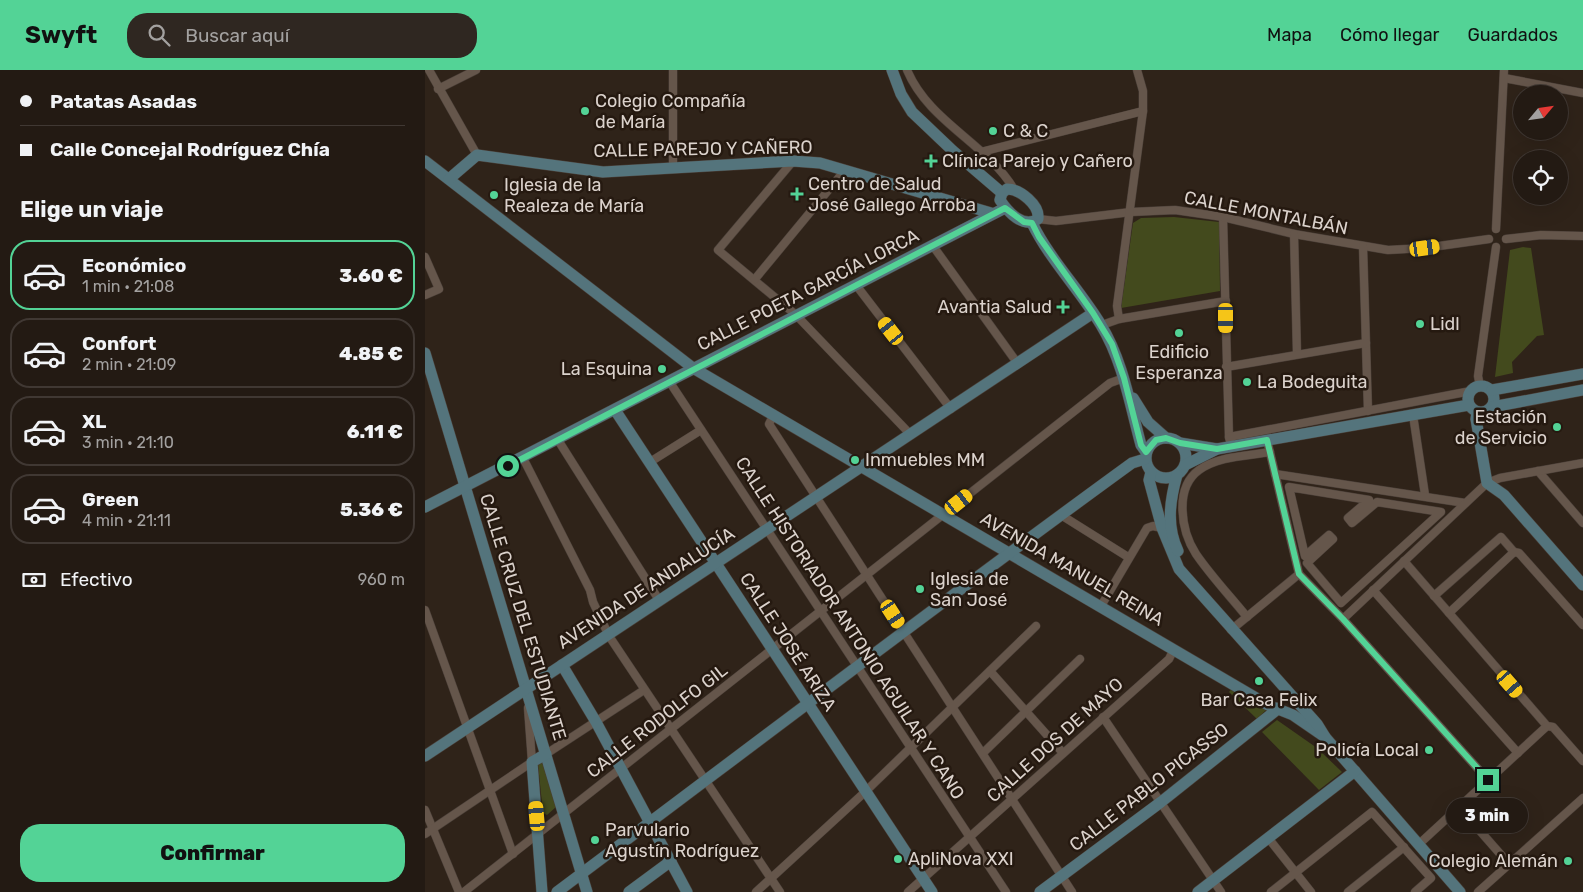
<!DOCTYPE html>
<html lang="es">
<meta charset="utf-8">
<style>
body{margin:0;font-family:Rubik,sans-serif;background:#2f2721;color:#f1f3f6;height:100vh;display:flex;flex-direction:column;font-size:19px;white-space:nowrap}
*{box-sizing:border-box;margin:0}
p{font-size:16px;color:#a3a1a0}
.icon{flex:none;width:28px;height:28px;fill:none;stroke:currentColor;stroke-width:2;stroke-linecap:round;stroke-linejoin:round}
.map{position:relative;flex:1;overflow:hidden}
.panel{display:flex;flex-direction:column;background:#231a13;width:425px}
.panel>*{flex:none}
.banner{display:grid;align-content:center;height:110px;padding:0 20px;background:#231a13}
.needle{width:32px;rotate:61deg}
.fabs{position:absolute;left:1088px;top:15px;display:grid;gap:10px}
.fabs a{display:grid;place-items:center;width:55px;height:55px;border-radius:50%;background:#231a13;box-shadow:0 5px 20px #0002,0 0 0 1px #403833;font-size:25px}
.end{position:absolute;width:22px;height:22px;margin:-11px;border:6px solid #53d396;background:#111;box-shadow:0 0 0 2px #111}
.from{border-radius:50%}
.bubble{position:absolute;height:35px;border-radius:18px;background:#231a13;box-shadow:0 5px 20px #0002,0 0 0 1px #403833;font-size:16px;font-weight:800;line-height:35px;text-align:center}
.car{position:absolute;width:15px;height:30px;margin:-15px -8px;border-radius:6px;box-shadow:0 0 4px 1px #0007;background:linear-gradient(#f5c518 24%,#345 0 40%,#f5c518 0 76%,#345 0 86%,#f5c518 0)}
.banner b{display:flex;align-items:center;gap:18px;height:48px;font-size:19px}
.banner b+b{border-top:1px solid #403833}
.banner i{width:12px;height:12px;background:#f1f3f6}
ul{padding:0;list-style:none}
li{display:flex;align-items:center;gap:15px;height:70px;margin:0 10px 8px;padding:0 10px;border:2px solid #403833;border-radius:20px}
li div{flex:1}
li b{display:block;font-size:19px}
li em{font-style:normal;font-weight:800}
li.current{border-color:#53d396}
li>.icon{width:45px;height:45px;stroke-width:1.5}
h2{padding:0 20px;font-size:22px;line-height:60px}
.pay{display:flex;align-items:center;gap:12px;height:55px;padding:0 20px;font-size:19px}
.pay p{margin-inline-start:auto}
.cta{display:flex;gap:10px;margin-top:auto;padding:10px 20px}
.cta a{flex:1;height:58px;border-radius:20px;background:#53d396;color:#111;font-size:20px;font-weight:800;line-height:58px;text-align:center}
header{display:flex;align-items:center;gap:30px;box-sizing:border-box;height:70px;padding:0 25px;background:#53d396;color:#111}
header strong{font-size:24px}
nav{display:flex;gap:28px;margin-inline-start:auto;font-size:18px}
.search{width:350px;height:45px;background:#2f2721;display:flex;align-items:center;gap:12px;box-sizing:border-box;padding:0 18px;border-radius:20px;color:#a3a1a0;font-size:19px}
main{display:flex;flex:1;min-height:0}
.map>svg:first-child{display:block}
</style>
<header>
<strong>Swyft</strong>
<div class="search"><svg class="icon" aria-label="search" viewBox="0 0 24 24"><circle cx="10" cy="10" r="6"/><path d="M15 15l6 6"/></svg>Buscar aquí</div>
<nav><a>Mapa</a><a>Cómo llegar</a><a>Guardados</a></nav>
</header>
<main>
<section class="panel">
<div class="banner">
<b><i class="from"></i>Patatas Asadas</b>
<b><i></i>Calle Concejal Rodríguez Chía</b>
</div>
<h2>Elige un viaje</h2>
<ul>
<li class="current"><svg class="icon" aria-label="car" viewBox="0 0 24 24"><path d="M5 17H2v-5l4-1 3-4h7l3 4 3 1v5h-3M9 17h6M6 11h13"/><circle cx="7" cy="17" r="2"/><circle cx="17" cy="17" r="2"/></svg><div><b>Económico</b><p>1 min · 21:08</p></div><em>3.60 €</em></li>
<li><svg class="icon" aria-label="car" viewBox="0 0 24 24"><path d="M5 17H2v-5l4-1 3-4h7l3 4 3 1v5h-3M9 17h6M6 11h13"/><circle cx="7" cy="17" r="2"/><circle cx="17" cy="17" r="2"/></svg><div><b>Confort</b><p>2 min · 21:09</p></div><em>4.85 €</em></li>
<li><svg class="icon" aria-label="car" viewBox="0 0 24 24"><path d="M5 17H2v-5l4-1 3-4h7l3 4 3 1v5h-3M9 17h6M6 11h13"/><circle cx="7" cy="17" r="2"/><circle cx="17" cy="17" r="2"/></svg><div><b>XL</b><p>3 min · 21:10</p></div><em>6.11 €</em></li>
<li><svg class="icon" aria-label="car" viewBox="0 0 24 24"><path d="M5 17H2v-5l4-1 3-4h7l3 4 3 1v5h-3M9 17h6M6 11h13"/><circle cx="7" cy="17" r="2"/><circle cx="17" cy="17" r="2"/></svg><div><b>Green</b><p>4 min · 21:11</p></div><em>5.36 €</em></li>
</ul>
<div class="pay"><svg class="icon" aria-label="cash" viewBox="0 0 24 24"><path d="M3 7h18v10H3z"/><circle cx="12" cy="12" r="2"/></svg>Efectivo<p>960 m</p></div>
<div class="cta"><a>Confirmar</a></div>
</section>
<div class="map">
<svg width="1158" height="822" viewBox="0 0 1158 822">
<rect width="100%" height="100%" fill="#2f2319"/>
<!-- green -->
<g fill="#434a1d">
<polygon points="749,147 794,152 795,221 696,238 708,153 716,148"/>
<polygon points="1098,177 1106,178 1119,265 1112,266 1087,292 1088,303 1070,307 1085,180"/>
<polygon points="809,616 844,637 832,649 804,622"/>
<polygon points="852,650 892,678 917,702 894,720 837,662"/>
<polygon points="117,692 131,737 122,745 118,743 113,694"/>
</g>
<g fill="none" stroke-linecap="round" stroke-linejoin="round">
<!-- street casing -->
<g stroke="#4a3f38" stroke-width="9">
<g id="street">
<polyline points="4,0 52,85"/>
<path d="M482,0C504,52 560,72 589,119"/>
<polyline points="1079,8 1158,23"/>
<polyline points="13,19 51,0"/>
<polyline points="556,82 718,41"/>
<polyline points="368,91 293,180 371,245 486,365"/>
<polyline points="248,98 248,0"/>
<polyline points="798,147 804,367"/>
<polyline points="613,149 631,151 706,142 750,140 798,147 869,164 963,180 1000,178 1064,169"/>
<polyline points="1071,159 1079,0"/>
<polyline points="869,164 872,284"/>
<polyline points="1081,169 1116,165 1158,166"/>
<polyline points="508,176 593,294"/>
<polyline points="938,176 943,341"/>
<polyline points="0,187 14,219 0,225"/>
<polyline points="330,209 420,100"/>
<polyline points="431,215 526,339"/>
<polyline points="694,249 692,236 718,41 718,21 712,0"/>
<polyline points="677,255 694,249 801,231"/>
<polyline points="801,297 941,273"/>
<polyline points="244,311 581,822"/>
<polyline points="1055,316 1053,306 1071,177"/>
<polyline points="349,344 344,354 647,822"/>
<polyline points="988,345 1000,425"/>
<polyline points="133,370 234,530"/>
<polyline points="842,370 874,504 918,549 1063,710"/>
<polyline points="806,376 804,367 1046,321"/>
<polyline points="98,388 165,520 168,532 184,566 355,822"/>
<polyline points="225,392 276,360"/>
<polyline points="1113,401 1158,453"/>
<polyline points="850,404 1040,433"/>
<polygon points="864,417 944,430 923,448 927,453 952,432 1016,442 916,533 882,493 908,469 904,465 880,486"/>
<polyline points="636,445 703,487"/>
<polyline points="979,491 1122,656 1128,657 1158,691"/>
<polyline points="948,520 1093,683"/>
<polyline points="1009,526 1076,467 1089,482"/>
<polyline points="676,536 722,458 728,456 737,458"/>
<polyline points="0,540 88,784"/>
<polyline points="1024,543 1089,482 1094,483 1158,555"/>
<path d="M822,547C805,526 786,506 771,484C756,461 749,418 774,400C793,386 822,386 845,382"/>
<polyline points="918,549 1062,413 1075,408 1158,393"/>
<polyline points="806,560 874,504"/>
<polyline points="565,601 638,683"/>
<polyline points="678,647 796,822"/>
<polyline points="558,683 655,589"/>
<polyline points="121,684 219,620"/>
<polyline points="1034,737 1084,794"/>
<polyline points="0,740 34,822"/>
<polyline points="0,764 107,692 103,638"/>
<polyline points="844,769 886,822"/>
<polyline points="993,775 1122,656"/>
<polyline points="39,822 685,313 699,308"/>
<polyline points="331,822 440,722 611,556"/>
<polyline points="483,822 744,589 749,579"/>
<polyline points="846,822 947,742 1006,808 990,822"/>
<polyline points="923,822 979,777"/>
<polyline points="1053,822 1158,728"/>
</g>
</g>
<!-- secondary casing -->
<g stroke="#4a3f38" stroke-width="12">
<g id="secondary">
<polyline points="467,0 476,24 487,42 528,81 577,123"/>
<polyline points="0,91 268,298 843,635 868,645 900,667"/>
<polyline points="24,109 52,85 178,102 368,91 395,93 566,143"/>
<path d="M582,119C595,119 615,135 613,149C598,159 583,142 575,130L577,123Z"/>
<path d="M607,153C625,190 655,220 676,255C698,291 705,335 716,375L721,382"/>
<polyline points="0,283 162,822"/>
<circle cx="1056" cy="329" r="13"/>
<polyline points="1067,320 1158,304"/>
<polyline points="708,328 723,352 741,368"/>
<polyline points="1067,337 1158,320"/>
<polyline points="190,340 507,822"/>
<polyline points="1052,342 1051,349 1062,413 1079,425 1158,515"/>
<circle cx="741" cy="388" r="20"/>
<polyline points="755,373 792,379"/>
<polyline points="760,395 792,379 1044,335"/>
<polyline points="726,402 724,410 737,458 754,499 892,654 900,667 1035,822"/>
<path d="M752,405C745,430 741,456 753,481"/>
<polyline points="0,437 580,138"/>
<polyline points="137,595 171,652 262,822"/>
<polyline points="0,686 668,243"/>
<polyline points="117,822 107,692 121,684"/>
<path d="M132,822C323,679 513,534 707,393L720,389"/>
<polyline points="204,822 246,791"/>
<polyline points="615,822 736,732 854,638"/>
<polyline points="773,822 930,701"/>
</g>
</g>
<!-- street -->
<use href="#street" stroke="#65564b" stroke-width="8"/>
<!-- secondary -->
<use href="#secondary" stroke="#54747c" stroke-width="11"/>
</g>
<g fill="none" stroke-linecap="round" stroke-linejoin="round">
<!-- route -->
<polyline stroke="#53d396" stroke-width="6" points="83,396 580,138 599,152 607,153 614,167 668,243 687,274 699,308 716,375 721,382 731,370 741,368 755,373 792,379 842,370 874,504 918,549 1063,710"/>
</g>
<!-- markers -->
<g fill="#53d396" stroke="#251910" stroke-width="2">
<circle cx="160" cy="41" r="5"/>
<circle cx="568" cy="61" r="5"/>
<path d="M503.5 83.5h5v5h5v5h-5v5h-5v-5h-5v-5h5z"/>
<path d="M369.5 116.5h5v5h5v5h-5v5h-5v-5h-5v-5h5z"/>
<circle cx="69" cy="125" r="5"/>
<path d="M635.5 229.5h5v5h5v5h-5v5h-5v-5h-5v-5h5z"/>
<circle cx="995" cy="254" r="5"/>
<circle cx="754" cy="263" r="5"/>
<circle cx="237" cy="299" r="5"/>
<circle cx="822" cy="312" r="5"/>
<circle cx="1132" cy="357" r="5"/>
<circle cx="430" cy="390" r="5"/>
<circle cx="495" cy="519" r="5"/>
<circle cx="834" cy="611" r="5"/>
<circle cx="1004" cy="680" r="5"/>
<circle cx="170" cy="770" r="5"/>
<circle cx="473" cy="789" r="5"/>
<circle cx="1143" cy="791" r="5"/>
</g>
<g text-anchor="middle" stroke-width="5" stroke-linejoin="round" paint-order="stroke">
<!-- poi labels -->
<g font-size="18" fill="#dbd2cc" stroke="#251910" text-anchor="start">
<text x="170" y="37">Colegio Compañía<tspan x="170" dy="21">de María</tspan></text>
<text x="578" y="67">C &amp; C</text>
<text x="517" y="97">Clínica Parejo y Cañero</text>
<text x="383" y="120">Centro de Salud<tspan x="383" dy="21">José Gallego Arroba</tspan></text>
<text x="79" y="121">Iglesia de la<tspan x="79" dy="21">Realeza de María</tspan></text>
<text x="627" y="243" text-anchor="end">Avantia Salud</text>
<text x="1005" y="260">Lidl</text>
<text x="754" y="288" text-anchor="middle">Edificio<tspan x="754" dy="21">Esperanza</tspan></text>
<text x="227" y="305" text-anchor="end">La Esquina</text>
<text x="832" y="318">La Bodeguita</text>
<text x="1122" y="353" text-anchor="end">Estación<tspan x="1122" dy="21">de Servicio</tspan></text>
<text x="440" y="396">Inmuebles MM</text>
<text x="505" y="515">Iglesia de<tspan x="505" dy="21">San José</tspan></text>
<text x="834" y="636" text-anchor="middle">Bar Casa Felix</text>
<text x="994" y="686" text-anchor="end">Policía Local</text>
<text x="180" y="766">Parvulario<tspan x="180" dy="21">Agustín Rodríguez</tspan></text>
<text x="483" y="795">ApliNova XXI</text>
<text x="1133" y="797" text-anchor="end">Colegio Alemán</text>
</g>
<!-- street labels -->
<g font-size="18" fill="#dbd2cc" stroke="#251910">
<text transform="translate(278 79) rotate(-1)" y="6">CALLE PAREJO Y CAÑERO</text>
<text transform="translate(841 143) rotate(11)" y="6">CALLE MONTALBÁN</text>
<text transform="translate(383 220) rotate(-27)" y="6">CALLE POETA GARCÍA LORCA</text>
<text transform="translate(647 499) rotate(30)" y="6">AVENIDA MANUEL REINA</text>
<text transform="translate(221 518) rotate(-33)" y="6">AVENIDA DE ANDALUCÍA</text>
<text transform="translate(98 547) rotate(73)" y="6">CALLE CRUZ DEL ESTUDIANTE</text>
<text transform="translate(425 558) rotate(57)" y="6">CALLE HISTORIADOR ANTONIO AGUILAR Y CANO</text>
<text transform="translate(363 572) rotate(57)" y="6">CALLE JOSÉ ARIZA</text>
<text transform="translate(232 651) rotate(-38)" y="6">CALLE RODOLFO GIL</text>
<text transform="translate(630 670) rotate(-42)" y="6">CALLE DOS DE MAYO</text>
<text transform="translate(724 717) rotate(-38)" y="6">CALLE PABLO PICASSO</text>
</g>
</g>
</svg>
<div class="fabs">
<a><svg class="needle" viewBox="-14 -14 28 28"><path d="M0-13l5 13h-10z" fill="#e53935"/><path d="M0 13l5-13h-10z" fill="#a3a1a0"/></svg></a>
<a><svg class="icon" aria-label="locate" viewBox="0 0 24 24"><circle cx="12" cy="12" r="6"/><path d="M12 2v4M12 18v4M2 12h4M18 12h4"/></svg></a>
</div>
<i class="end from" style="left:83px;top:396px"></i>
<i class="end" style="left:1063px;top:710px"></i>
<div class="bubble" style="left:1021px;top:728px;width:82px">3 min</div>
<i class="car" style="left:1000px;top:178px;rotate:82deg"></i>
<i class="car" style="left:801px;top:248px;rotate:180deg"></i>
<i class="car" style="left:466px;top:261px;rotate:322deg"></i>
<i class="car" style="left:534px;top:432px;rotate:52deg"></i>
<i class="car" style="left:468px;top:544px;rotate:147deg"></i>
<i class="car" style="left:1085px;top:614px;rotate:139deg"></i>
<i class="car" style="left:112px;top:746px;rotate:355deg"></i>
</div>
</main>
